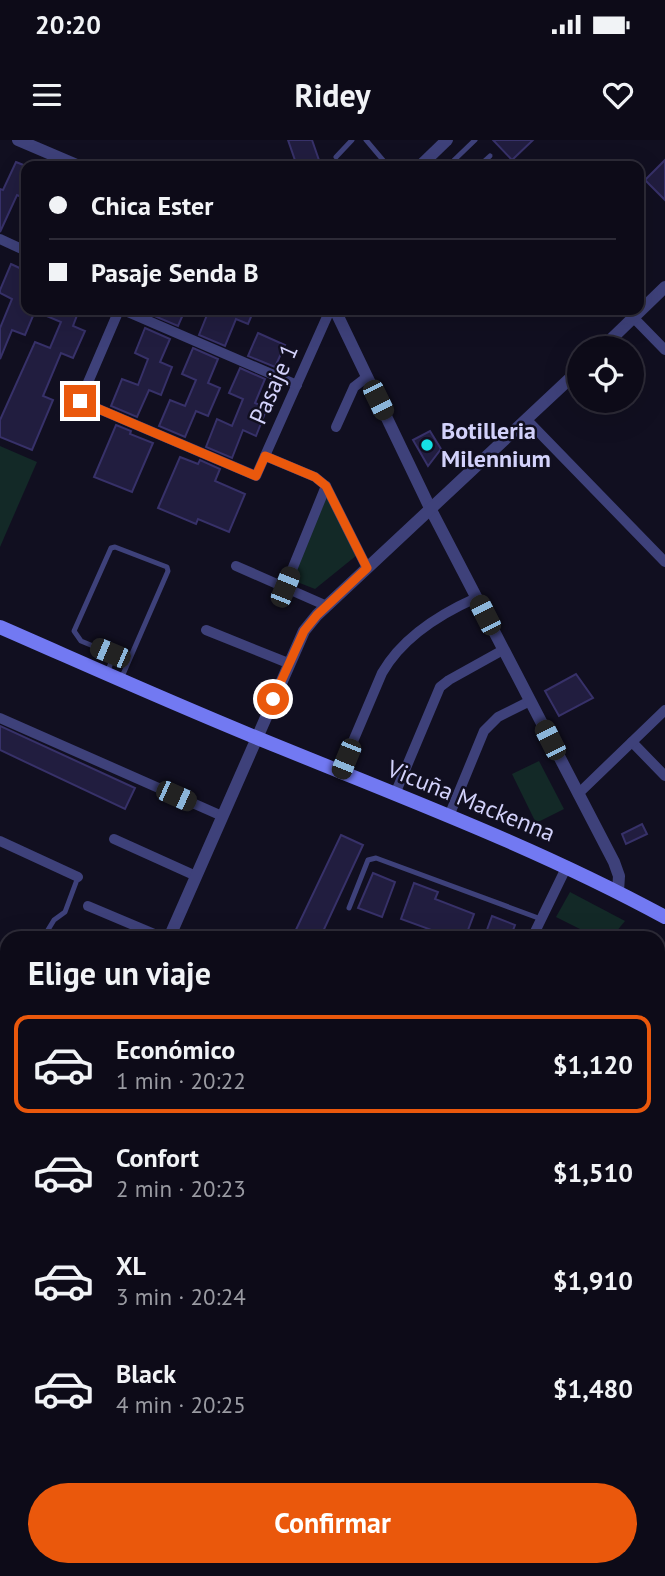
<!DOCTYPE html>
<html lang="es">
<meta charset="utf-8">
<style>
body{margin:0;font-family:"PT Sans",sans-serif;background:#161421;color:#f1f3f6;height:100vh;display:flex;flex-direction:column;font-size:26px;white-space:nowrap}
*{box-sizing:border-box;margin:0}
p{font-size:23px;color:#9a9ba2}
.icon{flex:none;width:38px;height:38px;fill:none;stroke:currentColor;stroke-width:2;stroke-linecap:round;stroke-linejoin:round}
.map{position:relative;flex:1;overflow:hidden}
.details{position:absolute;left:0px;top:791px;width:665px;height:646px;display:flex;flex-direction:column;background:#0d0b18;border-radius:21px 21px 0 0;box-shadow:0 7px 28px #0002,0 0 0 2px #2d2b37}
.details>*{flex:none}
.guide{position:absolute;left:21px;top:21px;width:623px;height:154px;border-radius:14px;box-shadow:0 7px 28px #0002,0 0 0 2px #2d2b37;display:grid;align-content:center;height:154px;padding:0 28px;background:#0d0b18}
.tools{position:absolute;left:567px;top:196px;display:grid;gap:14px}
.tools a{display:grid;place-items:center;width:77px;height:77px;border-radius:50%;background:#0d0b18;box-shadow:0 7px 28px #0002,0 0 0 2px #2d2b37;font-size:35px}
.end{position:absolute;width:32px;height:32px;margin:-16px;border:9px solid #ea580c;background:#fff;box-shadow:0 0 0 4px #fff}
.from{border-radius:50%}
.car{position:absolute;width:21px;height:42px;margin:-21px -10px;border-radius:9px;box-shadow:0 0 5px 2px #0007;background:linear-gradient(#222 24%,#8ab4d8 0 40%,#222 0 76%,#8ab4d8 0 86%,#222 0)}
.guide b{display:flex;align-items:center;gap:24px;height:66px;font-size:26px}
.guide b+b{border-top:2px solid #2d2b37}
.guide i{width:18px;height:18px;background:#f1f3f6}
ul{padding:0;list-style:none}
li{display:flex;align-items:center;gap:21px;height:98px;margin:0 14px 10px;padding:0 14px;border:4px solid transparent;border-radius:14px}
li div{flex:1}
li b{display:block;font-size:26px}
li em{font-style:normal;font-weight:700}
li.selected{border-color:#ea580c}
li>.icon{width:63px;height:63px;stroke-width:1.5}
h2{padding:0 28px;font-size:32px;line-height:84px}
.primary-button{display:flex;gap:14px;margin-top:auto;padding:14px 28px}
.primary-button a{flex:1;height:80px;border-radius:42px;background:#ea580c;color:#fff;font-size:28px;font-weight:700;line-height:80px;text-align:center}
.status{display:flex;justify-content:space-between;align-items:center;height:49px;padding:0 35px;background:#0d0b18;direction:ltr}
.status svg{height:19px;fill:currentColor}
header{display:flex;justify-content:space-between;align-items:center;height:91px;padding:0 28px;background:#0d0b18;font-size:32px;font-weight:700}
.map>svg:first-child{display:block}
</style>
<div class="status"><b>20:20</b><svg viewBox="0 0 49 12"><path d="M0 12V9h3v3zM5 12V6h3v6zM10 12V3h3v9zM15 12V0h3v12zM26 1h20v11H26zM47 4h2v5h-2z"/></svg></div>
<header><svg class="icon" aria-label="menu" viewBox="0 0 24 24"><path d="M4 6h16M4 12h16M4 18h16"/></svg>Ridey<svg class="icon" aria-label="heart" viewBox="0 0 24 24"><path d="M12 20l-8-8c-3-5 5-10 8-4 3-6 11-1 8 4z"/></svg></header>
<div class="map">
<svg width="665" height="1436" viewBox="0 0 665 1436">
<rect width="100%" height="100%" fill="#110f20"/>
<!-- green -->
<g fill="#132927">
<polygon points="0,306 37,322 0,407"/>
<polygon points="326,354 357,415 315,449 292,440"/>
<polygon points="539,621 564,669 536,683 512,634"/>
<polygon points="570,752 625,781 611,798 598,798 556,777"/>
<polygon points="658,1006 665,1010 665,1079 659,1087"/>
</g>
<!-- building -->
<g fill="#211d3f" stroke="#373169" stroke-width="2">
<polygon points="288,0 312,0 321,26 297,26"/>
<polygon points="493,0 533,0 512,20"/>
<polygon points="665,20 665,60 645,40"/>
<polygon points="16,22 26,26 26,59 17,55 0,92 0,49 3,50"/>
<polygon points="11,124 26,131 26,170 79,170 73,186 85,191 73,218 61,213 43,256 53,260 32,310 0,297 0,280 35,202 50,208 61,182 35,171 25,195 12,190 0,219 0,188 12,159 0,153 0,150"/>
<polygon points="154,170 185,170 178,186 152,175"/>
<polygon points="209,170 254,170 248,184 236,179 225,206 199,195"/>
<polygon points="145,188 170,199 160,222 172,227 161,255 149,250 137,277 111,266 122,239 138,245 148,219 135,213"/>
<polygon points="258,193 285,205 275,227 248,216"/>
<polygon points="193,208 218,219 208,243 220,248 208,276 196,271 185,297 159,286 170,260 185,266 196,240 182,234"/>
<polygon points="240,228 265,239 255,263 267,268 256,296 243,290 232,318 206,307 217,279 232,286 243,259 229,253"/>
<polygon points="116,285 131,291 130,294 153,303 132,352 94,337"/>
<polygon points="430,291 441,309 428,326 413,300"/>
<polygon points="180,317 198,324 200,320 220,329 215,341 245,354 229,392 198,379 196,384 158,368"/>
<polygon points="576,534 593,558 559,576 545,551"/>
<polygon points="0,586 135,648 125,669 0,610"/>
<polygon points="642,684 647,694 626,704 622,694"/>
<polygon points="341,695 363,705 320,798 292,798"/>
<polygon points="373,733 395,742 382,777 358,768"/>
<polygon points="414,743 438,752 435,759 474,774 465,798 438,798 440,793 401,779"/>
<polygon points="492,776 515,785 510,798 484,798"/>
</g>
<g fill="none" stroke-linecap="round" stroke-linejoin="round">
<!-- service -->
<g stroke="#3e417a" stroke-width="5">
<polyline points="366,0 388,26"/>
<polyline points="336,17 352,0"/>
<polyline points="448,26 475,0"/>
<polyline points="479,26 490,16"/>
<polyline points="107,533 112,520 110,513 81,501 74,491 111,408 115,407 167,427 168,431 121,539"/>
<polyline points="349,768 368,720 376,718 541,779"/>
<polyline points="43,798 54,780 65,772 78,737"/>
<polyline points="0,1064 7,1068"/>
</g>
<!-- minor -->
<g stroke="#3e417a" stroke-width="10">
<polyline points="0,99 26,111"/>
<polyline points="119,170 80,261 256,336 330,170"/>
<polyline points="123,170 297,245"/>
<polyline points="626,170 665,210"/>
<polyline points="527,280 665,422"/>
<polyline points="336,287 354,247 367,237"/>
<polyline points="265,316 315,337 326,346 367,428"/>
<polyline points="236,426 327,466"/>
<polyline points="285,447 326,346"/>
<polyline points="206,490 288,523"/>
<polyline points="0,578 222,676"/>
<polyline points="632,602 665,636"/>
<path d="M340,632L382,533C402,498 440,474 476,458"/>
<polyline points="395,654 440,547 449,540 503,510"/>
<polyline points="578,654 665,570"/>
<polyline points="449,676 484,591 498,577 530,561"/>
<polyline points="114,699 196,736"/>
<polyline points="0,701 78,737"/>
<polyline points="88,766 164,798"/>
<polyline points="532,798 567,726"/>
<polyline points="658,819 665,809"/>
<polyline points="658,864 665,868"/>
<polyline points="658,913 665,903"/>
<polyline points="658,997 665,1001"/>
<polyline points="658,1099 665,1089"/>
<polyline points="658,1189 665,1179"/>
<polyline points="658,1225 665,1229"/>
<polyline points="658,1400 665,1404"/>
<polyline points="501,1430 515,1436"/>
<polyline points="32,1436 35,1430"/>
<polyline points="130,1436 132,1430"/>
<polyline points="220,1436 223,1430"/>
<polyline points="417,1436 420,1430"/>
</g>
<!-- tertiary -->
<g stroke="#3e417a" stroke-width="12">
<polyline points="18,0 79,26"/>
<polyline points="420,26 447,0"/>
<polyline points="335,170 431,370 614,722 619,736 618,751"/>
<polyline points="602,208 665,147"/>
<polyline points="169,798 304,491 317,475 579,230"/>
<polyline points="0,923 7,926"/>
<polyline points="0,1160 7,1145"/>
<polyline points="0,1304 7,1307"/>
<polyline points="658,1307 665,1311"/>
<polyline points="658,1335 665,1319"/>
<polyline points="658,1376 665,1361"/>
<polyline points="285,1430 300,1436"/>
<polyline points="613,1436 616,1430"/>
<polyline points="631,1436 634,1430"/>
</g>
<!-- secondary -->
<path stroke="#7279f2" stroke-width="14" d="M0,487C94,528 187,570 282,608C412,661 542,710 665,777"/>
</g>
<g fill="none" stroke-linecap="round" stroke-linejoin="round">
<!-- route -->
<polyline stroke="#ea580c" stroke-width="9" points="80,261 256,336 265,316 315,337 326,346 367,428 317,475 304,491 273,559"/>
</g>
<!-- markers -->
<circle fill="#15e0e4" stroke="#110f20" stroke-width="2.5" cx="427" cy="305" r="7"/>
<g text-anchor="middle" stroke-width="5" stroke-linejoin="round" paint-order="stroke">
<!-- street labels -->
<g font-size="24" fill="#d3d2fb" stroke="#110f20">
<text transform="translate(274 244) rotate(-66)" y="8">Pasaje 1</text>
<text transform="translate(471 661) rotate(22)" y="8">Vicuña Mackenna</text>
</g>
<!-- poi labels -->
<g font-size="24" font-weight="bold" fill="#d3d2fb" stroke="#110f20" text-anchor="start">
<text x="441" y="299">Botilleria<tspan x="441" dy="28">Milennium</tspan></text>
</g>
</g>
</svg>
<div class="tools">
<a><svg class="icon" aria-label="locate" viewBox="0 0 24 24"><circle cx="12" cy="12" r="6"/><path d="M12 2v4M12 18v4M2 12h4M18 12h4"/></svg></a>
</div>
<i class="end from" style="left:273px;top:559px"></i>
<i class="end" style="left:80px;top:261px"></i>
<i class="car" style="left:378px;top:260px;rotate:154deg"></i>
<i class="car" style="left:285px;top:447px;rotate:22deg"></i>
<i class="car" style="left:485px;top:475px;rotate:333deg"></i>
<i class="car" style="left:110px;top:513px;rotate:293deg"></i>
<i class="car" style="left:550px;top:600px;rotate:333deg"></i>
<i class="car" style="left:346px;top:619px;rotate:202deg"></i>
<i class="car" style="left:176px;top:656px;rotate:114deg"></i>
<div class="guide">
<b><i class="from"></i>Chica Ester</b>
<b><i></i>Pasaje Senda B</b>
</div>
<section class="details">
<h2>Elige un viaje</h2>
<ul>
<li class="selected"><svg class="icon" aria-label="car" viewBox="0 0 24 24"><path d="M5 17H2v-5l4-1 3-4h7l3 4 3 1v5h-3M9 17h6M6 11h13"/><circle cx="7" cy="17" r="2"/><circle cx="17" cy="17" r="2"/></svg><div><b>Económico</b><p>1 min · 20:22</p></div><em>$1,120</em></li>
<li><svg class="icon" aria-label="car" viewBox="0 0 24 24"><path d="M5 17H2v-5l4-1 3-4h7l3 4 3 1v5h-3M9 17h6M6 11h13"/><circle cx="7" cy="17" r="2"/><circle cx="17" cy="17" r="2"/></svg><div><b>Confort</b><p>2 min · 20:23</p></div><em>$1,510</em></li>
<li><svg class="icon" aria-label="car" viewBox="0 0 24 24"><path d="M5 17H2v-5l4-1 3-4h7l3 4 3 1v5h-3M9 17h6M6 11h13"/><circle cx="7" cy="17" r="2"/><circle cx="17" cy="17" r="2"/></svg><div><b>XL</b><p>3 min · 20:24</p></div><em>$1,910</em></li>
<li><svg class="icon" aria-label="car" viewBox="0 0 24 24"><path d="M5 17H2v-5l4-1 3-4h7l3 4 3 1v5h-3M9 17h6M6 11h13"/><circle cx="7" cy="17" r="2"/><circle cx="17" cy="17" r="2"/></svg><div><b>Black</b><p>4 min · 20:25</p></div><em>$1,480</em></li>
</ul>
<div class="primary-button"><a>Confirmar</a></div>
</section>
</div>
